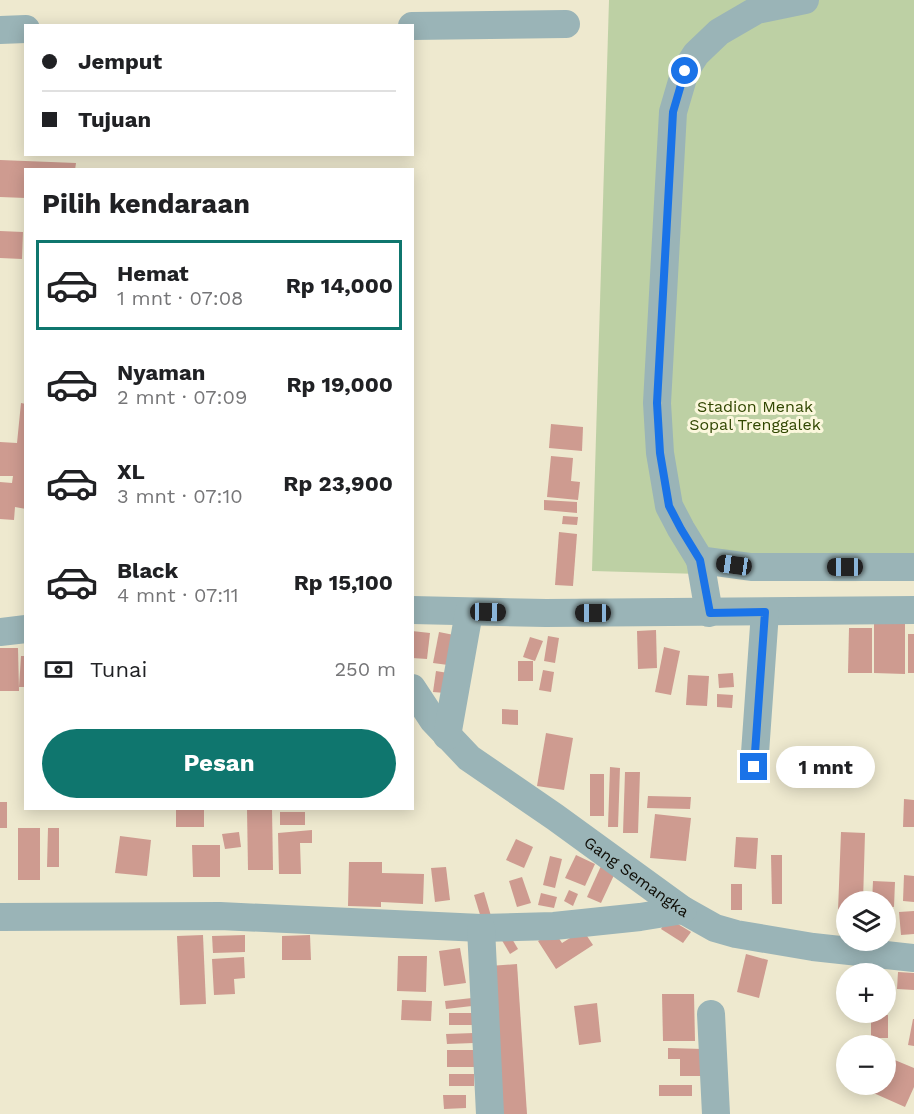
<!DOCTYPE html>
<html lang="id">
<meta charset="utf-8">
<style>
body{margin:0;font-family:"Work Sans",sans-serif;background:#f2f2f2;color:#202124;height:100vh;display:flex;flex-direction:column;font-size:22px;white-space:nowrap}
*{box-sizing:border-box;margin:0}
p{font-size:20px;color:#757577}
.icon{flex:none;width:33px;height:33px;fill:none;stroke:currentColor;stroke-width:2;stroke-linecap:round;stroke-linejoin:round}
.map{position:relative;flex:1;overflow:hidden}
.panel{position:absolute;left:24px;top:168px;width:390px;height:642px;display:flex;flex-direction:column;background:#fff;border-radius:0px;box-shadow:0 3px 15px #0003}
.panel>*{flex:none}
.guide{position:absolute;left:24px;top:24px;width:390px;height:132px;border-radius:0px;box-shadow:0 3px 15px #0003;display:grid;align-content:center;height:132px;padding:0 18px;background:#fff}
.controls{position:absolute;left:836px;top:891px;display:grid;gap:12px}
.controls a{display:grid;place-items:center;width:60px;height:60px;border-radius:50%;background:#fff;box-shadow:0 3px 15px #0003;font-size:30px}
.end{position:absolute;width:27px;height:27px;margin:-14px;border:8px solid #1a73e8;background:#fff;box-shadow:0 0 0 3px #fff}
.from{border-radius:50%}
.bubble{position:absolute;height:42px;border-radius:21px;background:#fff;box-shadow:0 3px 15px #0003;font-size:20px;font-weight:700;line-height:42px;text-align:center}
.car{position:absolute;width:18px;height:36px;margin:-18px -9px;border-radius:8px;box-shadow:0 0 4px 2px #0007;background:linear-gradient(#222 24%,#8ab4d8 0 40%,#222 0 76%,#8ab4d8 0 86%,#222 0)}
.guide b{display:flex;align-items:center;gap:21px;height:57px;font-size:22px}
.guide b+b{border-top:2px solid #e0e0e0}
.guide i{width:15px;height:15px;background:#202124}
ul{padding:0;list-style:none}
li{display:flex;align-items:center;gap:18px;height:90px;margin:0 12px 9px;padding:0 6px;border:3px solid transparent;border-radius:0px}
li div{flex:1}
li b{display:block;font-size:22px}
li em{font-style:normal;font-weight:700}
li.selected{border-color:#0f766e}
li>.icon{width:54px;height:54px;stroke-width:1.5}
h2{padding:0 18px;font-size:27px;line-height:72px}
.pay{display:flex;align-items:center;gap:15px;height:66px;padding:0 18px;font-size:22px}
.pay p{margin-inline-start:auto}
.primary-button{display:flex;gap:12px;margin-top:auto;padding:12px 18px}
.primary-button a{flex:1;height:69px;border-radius:36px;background:#0f766e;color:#fff;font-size:24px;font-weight:700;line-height:69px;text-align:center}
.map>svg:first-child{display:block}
</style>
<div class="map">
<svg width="914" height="1114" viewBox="0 0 914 1114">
<rect width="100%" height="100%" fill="#eee9cf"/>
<!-- green -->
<polygon fill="#bdd0a4" points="609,0 914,0 914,580 592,571"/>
<!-- building -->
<g fill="#ce9b90">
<polygon points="0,160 76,163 75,170 26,170 26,198 0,197"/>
<polygon points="0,231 23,232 22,259 0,258"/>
<polygon points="21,403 26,404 26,509 15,507 14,520 0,519 0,482 12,483 13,476 0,476 0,442 17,443"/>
<polygon points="551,424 583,427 582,451 549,448"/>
<polygon points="551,456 573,458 571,481 580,482 578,500 547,497"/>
<polygon points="544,500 577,502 577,513 544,510"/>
<polygon points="563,516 578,517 577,525 562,524"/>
<polygon points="559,532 577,534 573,586 555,585"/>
<polygon points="874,623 905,624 905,674 874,673"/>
<polygon points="849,628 872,628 872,673 848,673"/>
<polygon points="656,630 657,668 638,669 637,631"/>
<polygon points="412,631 430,633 427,659 412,658"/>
<polygon points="439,632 454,635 448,665 433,663"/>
<rect x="908" y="634" width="6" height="39"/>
<polygon points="548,636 559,638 555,663 544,661"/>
<polygon points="530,637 543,641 535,661 523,657"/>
<polygon points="664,647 680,651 671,695 655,692"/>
<polygon points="0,648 18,648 19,691 0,691"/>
<polygon points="21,656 26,656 26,687 19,687"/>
<rect x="518" y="661" width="15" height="20"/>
<polygon points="543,670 554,672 551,692 539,690"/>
<polygon points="436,671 448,673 445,693 433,692"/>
<polygon points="733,673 734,687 719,688 718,674"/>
<polygon points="688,675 709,676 707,706 686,705"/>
<polygon points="717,694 733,695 732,708 717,707"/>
<polygon points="502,709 518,710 518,725 502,724"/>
<polygon points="546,733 573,738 564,790 537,786"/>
<polygon points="610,767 620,768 618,827 608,827"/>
<polygon points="625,772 640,772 638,833 623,833"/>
<rect x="590" y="774" width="14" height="42"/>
<polygon points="648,796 691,797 690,809 647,808"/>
<polygon points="904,799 914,800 914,827 903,827"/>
<rect x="0" y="802" width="7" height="26"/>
<rect x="176" y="808" width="28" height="19"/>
<polygon points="247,809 272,809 273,870 248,870"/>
<rect x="280" y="812" width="25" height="13"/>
<polygon points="655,814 691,818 686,861 650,858"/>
<rect x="18" y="828" width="22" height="52"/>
<polygon points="48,828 59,828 59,867 47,867"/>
<polygon points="312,830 312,843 300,843 301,874 279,874 278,833"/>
<polygon points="239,832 241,847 225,849 222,834"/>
<polygon points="841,832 865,833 863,902 846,902 846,911 838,911"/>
<polygon points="120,836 151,840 147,876 115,873"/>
<polygon points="736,837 758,838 756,869 734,867"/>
<polygon points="516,839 533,847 524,868 506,860"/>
<polygon points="192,845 220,845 220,877 193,877"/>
<polygon points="576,855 595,864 585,886 565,878"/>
<polygon points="771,855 782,855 782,904 772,904"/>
<polygon points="550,856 562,859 555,888 543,885"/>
<polygon points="349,862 382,862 382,873 424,874 423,904 381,902 381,907 348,906"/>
<polygon points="601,866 615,873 601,903 587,897"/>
<polygon points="446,867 450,900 435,902 431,868"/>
<polygon points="904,875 914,876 914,902 903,901"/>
<polygon points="522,877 531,903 517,907 509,881"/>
<polygon points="873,881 895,882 894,907 885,906 885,902 872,902"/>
<rect x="731" y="884" width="11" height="26"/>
<polygon points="569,890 578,894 573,906 564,901"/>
<polygon points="484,892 491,916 481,918 474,895"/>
<polygon points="541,893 557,897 554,908 538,905"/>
<polygon points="914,911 914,934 901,935 899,912"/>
<polygon points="668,918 691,932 683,943 661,929"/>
<polygon points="583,930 593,945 556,969 538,941 554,931 562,943"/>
<polygon points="508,932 518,949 510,954 500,937"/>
<polygon points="203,935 206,1004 180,1005 177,936"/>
<polygon points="245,935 245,952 213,953 212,936"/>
<polygon points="310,935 311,960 282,960 282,936"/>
<polygon points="460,948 466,983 444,986 439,951"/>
<polygon points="746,954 768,960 759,998 737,992"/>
<polygon points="398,956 427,956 426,992 397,991"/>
<polygon points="244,957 245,978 234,979 235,994 214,995 212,959"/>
<polygon points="517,964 527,1114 498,1114 489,966"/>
<polygon points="898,972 914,973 914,990 897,989"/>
<rect x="885" y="978" width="5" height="26"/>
<polygon points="662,994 694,994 695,1041 663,1041"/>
<polygon points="472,998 472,1006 446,1009 445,1001"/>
<polygon points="402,1000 432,1001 431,1021 401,1020"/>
<polygon points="597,1003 601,1042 579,1045 574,1006"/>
<rect x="449" y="1013" width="24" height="12"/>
<rect x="871" y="1015" width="17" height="23"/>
<polygon points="913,1019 914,1019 914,1046 908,1045"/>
<polygon points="474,1033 474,1043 447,1044 446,1034"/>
<polygon points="668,1048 703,1049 703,1076 680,1076 680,1059 668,1059"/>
<rect x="447" y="1050" width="27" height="17"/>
<polygon points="885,1056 914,1068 914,1087 905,1107 860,1087 861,1084 885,1084"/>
<rect x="449" y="1074" width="25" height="12"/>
<rect x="659" y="1085" width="33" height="11"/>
<polygon points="443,1095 466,1095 466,1108 444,1109"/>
</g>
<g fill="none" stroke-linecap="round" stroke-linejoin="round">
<!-- minor -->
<g stroke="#9ab4b7" stroke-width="28">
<polyline points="805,0 757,10 719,32 696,54 685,71 673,112 657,403 660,453 669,506 681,529 700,560 751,567 914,567"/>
<polyline points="412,26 566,24"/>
<polyline points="0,30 26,29"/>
<polyline points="700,560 709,613"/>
<polyline points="412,610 546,613 914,610"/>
<polyline points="0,632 26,629"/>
<path id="s1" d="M412,688L433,720L469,758L555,817L683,910L715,928L736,934L813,947L914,958"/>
<polyline points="447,736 469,612"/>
<polyline points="754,767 765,612"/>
<polyline points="0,917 220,916 481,928 554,926 640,917 683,910"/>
<polyline points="481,928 490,1114"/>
<polyline points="711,1014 716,1114"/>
</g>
</g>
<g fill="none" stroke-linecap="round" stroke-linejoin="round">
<!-- route -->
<polyline stroke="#1a73e8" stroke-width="8" points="685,71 673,112 657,403 660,453 669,506 681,529 700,560 710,613 765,612 754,767"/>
</g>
<g text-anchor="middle" stroke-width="6" stroke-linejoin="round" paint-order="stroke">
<!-- park labels -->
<g font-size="16" fill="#304600" stroke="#fbf7dc">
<text x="755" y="412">Stadion Menak<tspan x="755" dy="18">Sopal Trenggalek</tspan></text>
</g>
<!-- street labels -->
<g font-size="16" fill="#0e0c05" stroke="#fbf7dc">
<text dy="6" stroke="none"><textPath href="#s1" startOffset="296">Gang Semangka</textPath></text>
</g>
</g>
</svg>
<div class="controls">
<a><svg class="icon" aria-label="layers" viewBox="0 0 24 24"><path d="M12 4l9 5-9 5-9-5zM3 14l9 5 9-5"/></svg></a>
<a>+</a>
<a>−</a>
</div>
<i class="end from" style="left:685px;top:71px"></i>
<i class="end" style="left:754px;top:767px"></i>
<div class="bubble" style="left:776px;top:746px;width:99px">1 mnt</div>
<i class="car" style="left:734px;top:565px;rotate:278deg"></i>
<i class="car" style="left:845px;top:567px;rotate:270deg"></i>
<i class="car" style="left:488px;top:612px;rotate:91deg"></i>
<i class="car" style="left:593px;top:613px;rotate:270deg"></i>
<div class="guide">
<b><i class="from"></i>Jemput</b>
<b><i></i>Tujuan</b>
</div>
<section class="panel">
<h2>Pilih kendaraan</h2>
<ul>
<li class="selected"><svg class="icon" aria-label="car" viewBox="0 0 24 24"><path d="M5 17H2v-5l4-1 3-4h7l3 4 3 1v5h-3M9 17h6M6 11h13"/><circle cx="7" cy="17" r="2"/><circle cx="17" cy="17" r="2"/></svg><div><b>Hemat</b><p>1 mnt · 07:08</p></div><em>Rp 14,000</em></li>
<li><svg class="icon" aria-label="car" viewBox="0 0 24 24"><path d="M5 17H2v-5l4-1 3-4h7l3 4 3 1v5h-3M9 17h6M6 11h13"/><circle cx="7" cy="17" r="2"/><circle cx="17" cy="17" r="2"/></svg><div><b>Nyaman</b><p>2 mnt · 07:09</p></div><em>Rp 19,000</em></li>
<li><svg class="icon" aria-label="car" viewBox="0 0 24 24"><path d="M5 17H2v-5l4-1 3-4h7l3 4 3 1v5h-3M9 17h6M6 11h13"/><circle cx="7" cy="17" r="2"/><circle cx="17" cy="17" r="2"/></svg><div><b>XL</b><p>3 mnt · 07:10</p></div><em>Rp 23,900</em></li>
<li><svg class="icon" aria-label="car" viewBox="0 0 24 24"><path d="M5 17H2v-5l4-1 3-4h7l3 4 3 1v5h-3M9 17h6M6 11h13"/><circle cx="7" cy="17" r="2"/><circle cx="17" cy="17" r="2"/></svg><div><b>Black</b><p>4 mnt · 07:11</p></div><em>Rp 15,100</em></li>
</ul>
<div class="pay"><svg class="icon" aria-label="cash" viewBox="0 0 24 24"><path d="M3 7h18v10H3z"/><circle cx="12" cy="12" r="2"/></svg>Tunai<p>250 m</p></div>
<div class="primary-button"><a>Pesan</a></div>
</section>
</div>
